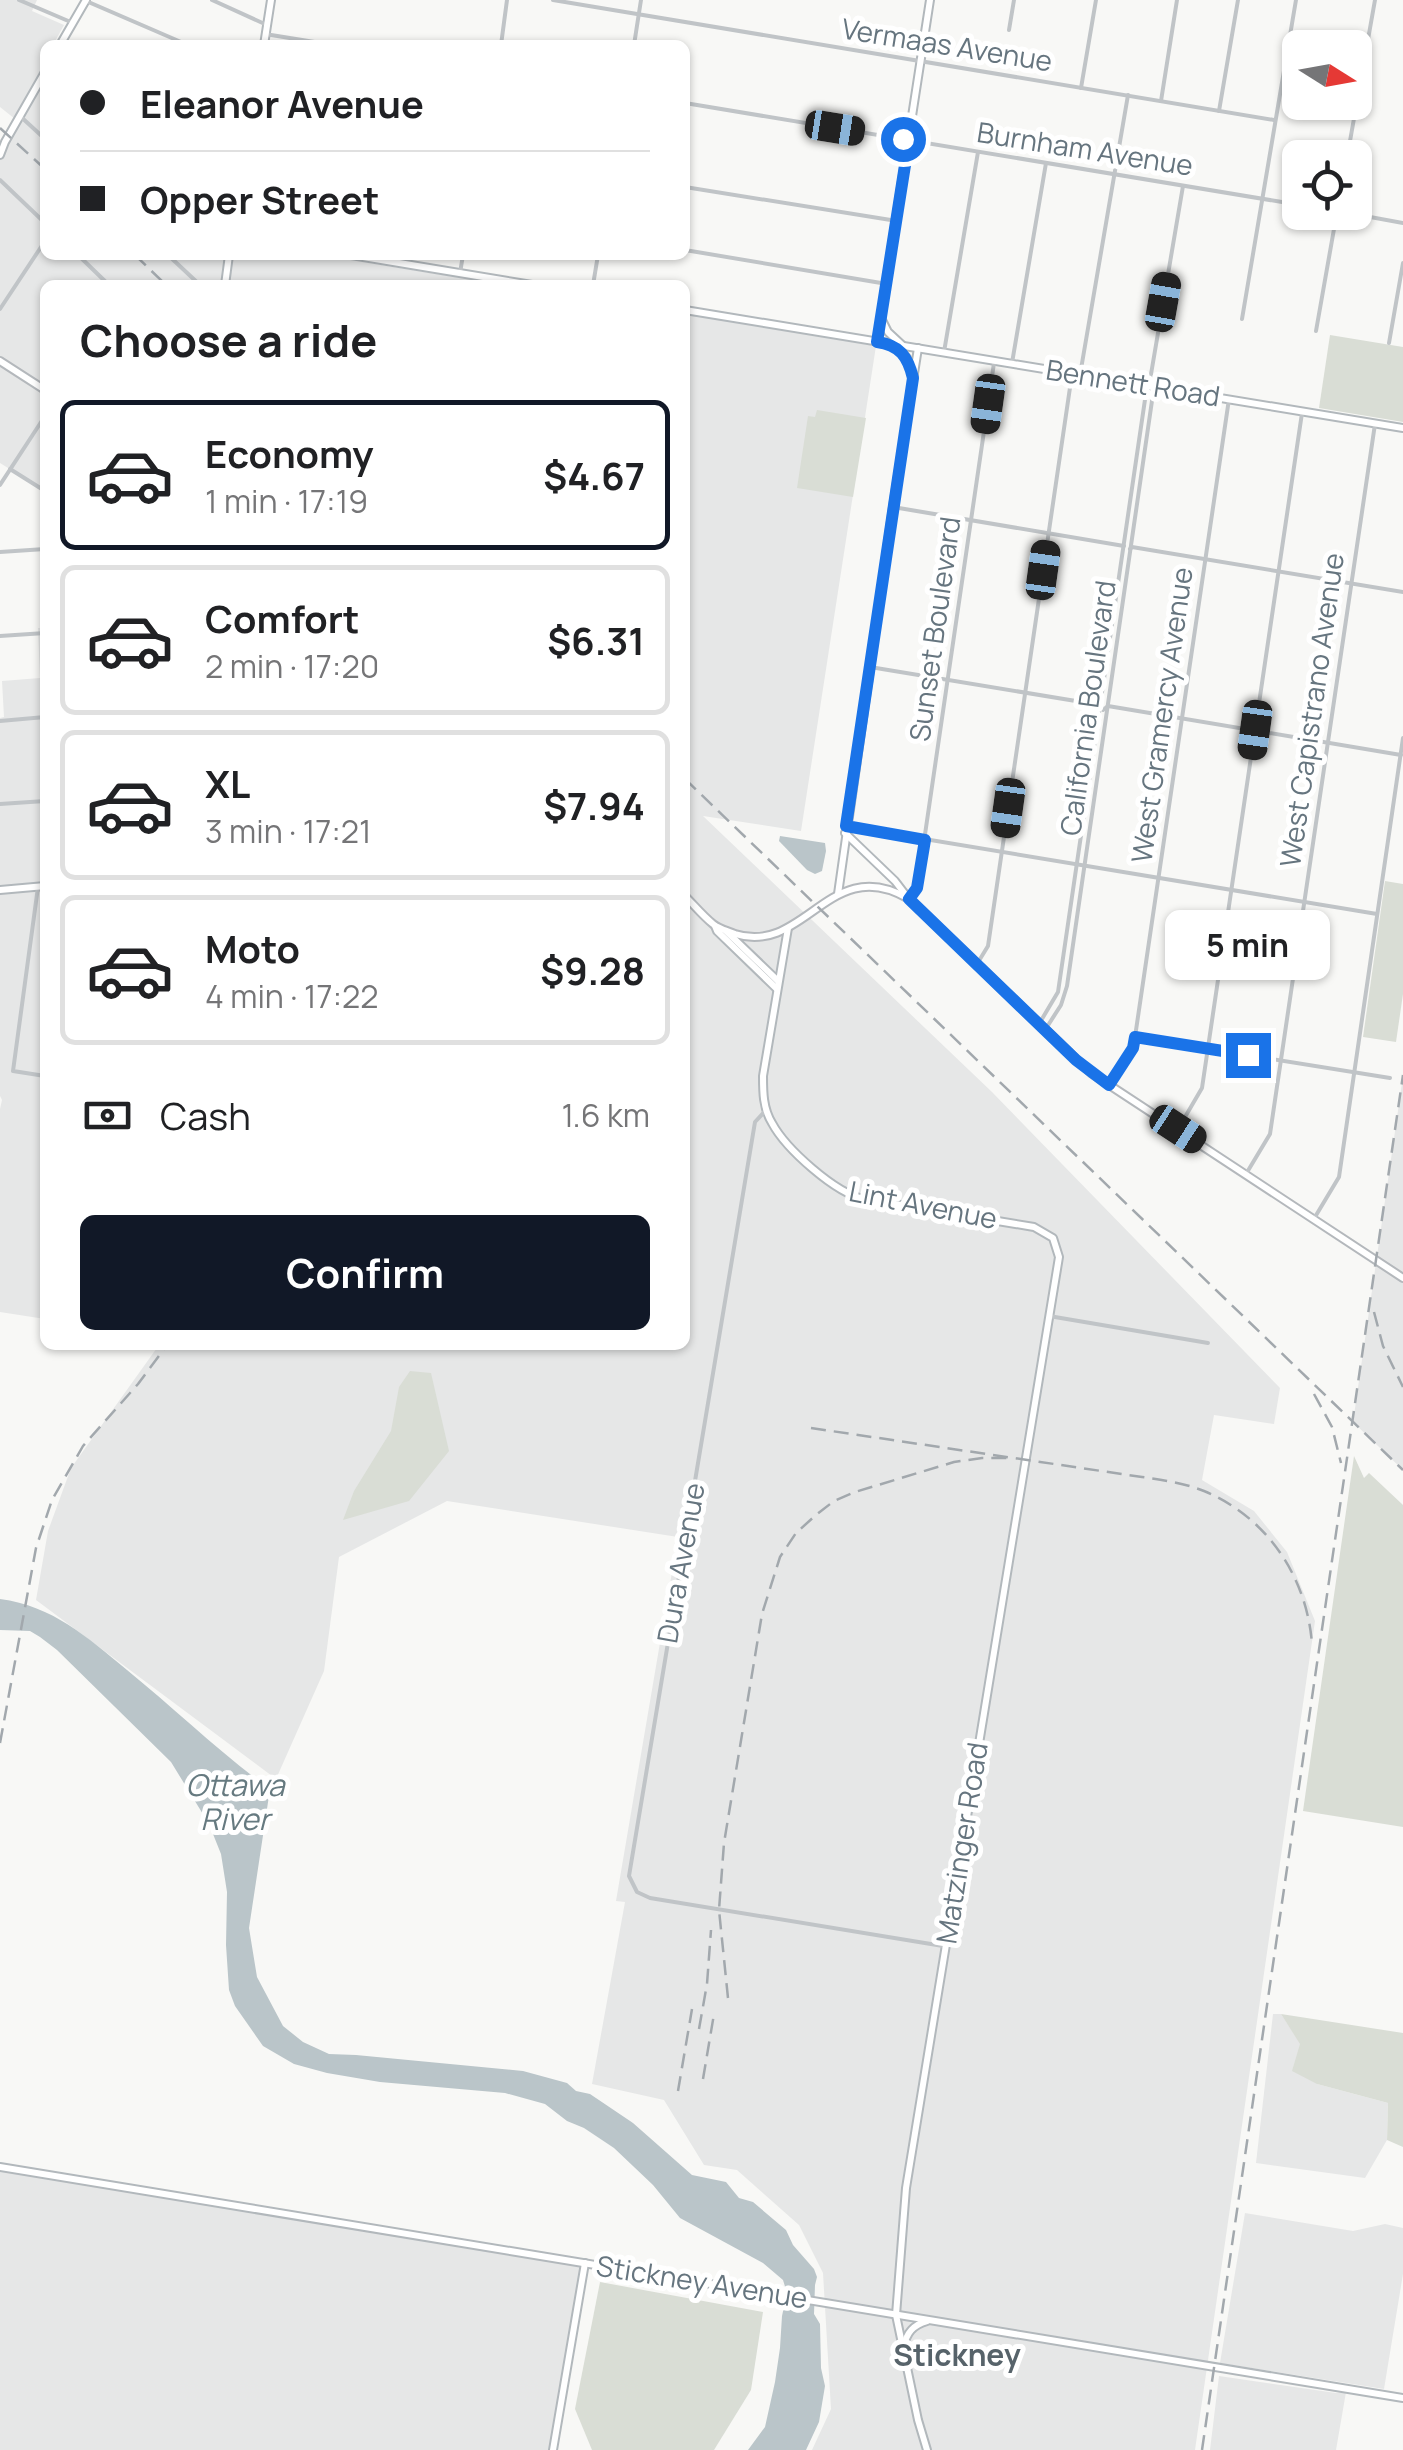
<!DOCTYPE html>
<meta charset="utf-8">
<style>
body{margin:0;font-family:Manrope,sans-serif;background:#f6f6f6;color:#202124;height:100vh;display:flex;flex-direction:column;font-size:38px;white-space:nowrap}
*{box-sizing:border-box;margin:0}
p{font-size:32px;color:#757577}
.icon{flex:none;width:55px;height:55px;fill:none;stroke:currentColor;stroke-width:2;stroke-linecap:round;stroke-linejoin:round}
.map{position:relative;flex:1;overflow:hidden}
.sheet{position:absolute;left:40px;top:280px;width:650px;height:1070px;display:flex;flex-direction:column;background:#fff;border-radius:15px;box-shadow:0 2px 8px #0004}
.sheet>*{flex:none}
.hud{position:absolute;left:40px;top:40px;width:650px;height:220px;border-radius:15px;box-shadow:0 2px 8px #0004;display:grid;align-content:center;height:220px;padding:0 40px;background:#fff}
.needle{width:65px;rotate:101deg}
.buttons{position:absolute;left:1282px;top:30px;display:grid;gap:20px}
.buttons a{display:grid;place-items:center;width:90px;height:90px;border-radius:15px;background:#fff;box-shadow:0 2px 8px #0004;font-size:50px}
.end{position:absolute;width:45px;height:45px;margin:-22px;border:12px solid #1a73e8;background:#fff;box-shadow:0 0 0 5px #fff}
.from{border-radius:50%}
.bubble{position:absolute;height:70px;border-radius:15px;background:#fff;box-shadow:0 2px 8px #0004;font-size:32px;font-weight:700;line-height:70px;text-align:center}
.car{position:absolute;width:30px;height:60px;margin:-30px -15px;border-radius:12px;box-shadow:0 0 8px 2px #0007;background:linear-gradient(#222 24%,#8ab4d8 0 40%,#222 0 76%,#8ab4d8 0 86%,#222 0)}
.hud b{display:flex;align-items:center;gap:35px;height:95px;font-size:38px}
.hud b+b{border-top:2px solid #e0e0e0}
.hud i{width:25px;height:25px;background:#202124}
ul{padding:0;list-style:none}
li{display:flex;align-items:center;gap:30px;height:150px;margin:0 20px 15px;padding:0 20px;border:5px solid #e0e0e0;border-radius:15px}
li div{flex:1}
li b{display:block;font-size:38px}
li em{font-style:normal;font-weight:700}
li.selected{border-color:#111827}
li>.icon{width:90px;height:90px;stroke-width:1.5}
h2{padding:0 40px;font-size:45px;line-height:120px}
.pay{display:flex;align-items:center;gap:25px;height:110px;padding:0 40px;font-size:38px}
.pay p{margin-inline-start:auto}
.button{display:flex;gap:20px;margin-top:auto;padding:20px 40px}
.button a{flex:1;height:115px;border-radius:15px;background:#111827;color:#fff;font-size:40px;font-weight:700;line-height:115px;text-align:center}
.map>svg:first-child{display:block}
</style>
<div class="map">
<svg width="1403" height="2450" viewBox="0 0 1403 2450">
<rect width="100%" height="100%" fill="#f8f8f6"/>
<!-- built -->
<g fill="#e6e7e7">
<polygon points="0,0 37,0 32,11 64,25 53,45 45,45 45,255 320,255 504,285 45,285 45,491 0,463 0,155 20,123 0,107"/>
<polygon points="685,314 876,346 801,831 703,816 992,1092 1280,1388 1274,1424 1214,1415 1202,1480 1254,1511 1287,1552 1315,1621 1195,2450 812,2450 831,2409 823,2273 799,2225 737,2170 704,2165 664,2100 592,2084 625,1902 616,1901 678,1537 447,1501 339,1557 324,1671 276,1779 36,1600 48,1531 71,1468 159,1345 685,1345"/>
<polygon points="38,628 45,628 45,1319 0,1312 0,1109 2,1100 0,1096 0,718 4,717 2,681 40,678"/>
<polygon points="1403,1076 1403,1470 1353,1422"/>
<polygon points="1273,2014 1281,2014 1301,2044 1317,2084 1388,2103 1387,2140 1365,2178 1256,2163"/>
<polygon points="0,2170 585,2263 553,2450 0,2450"/>
<polygon points="1245,2213 1353,2231 1385,2224 1403,2228 1403,2274 1384,2389 1220,2363"/>
<polygon points="1219,2376 1336,2393 1346,2392 1336,2450 1210,2450"/>
</g>
<!-- green -->
<g fill="#d9ddd5">
<polygon points="1330,335 1403,347 1403,422 1319,408"/>
<polygon points="817,410 866,418 853,497 797,488 808,416 815,417"/>
<polygon points="1385,881 1403,884 1403,994 1396,1042 1363,1037"/>
<polygon points="410,1371 431,1373 449,1451 409,1501 343,1520 354,1491 391,1431 399,1387"/>
<polygon points="1354,1456 1364,1478 1369,1473 1403,1505 1403,1827 1303,1811"/>
<polygon points="1281,2014 1403,2033 1403,2147 1387,2140 1388,2103 1317,2084 1292,2071 1300,2044"/>
<polygon points="600,2282 763,2312 751,2390 714,2450 592,2450 575,2409"/>
</g>
<!-- water -->
<g fill="#bac5c9">
<polygon points="780,836 825,843 826,851 822,871 815,874 807,870 779,841"/>
<path d="M0,1599C53,1606 87,1637 127,1670C175,1709 220,1753 270,1789L249,1928L257,1977L283,2026L303,2042L329,2054L356,2055L523,2071L567,2083L576,2091L590,2094L633,2123L692,2175L726,2182L739,2198L753,2202L786,2230L793,2245L814,2269L817,2277L815,2285L814,2314L820,2324L821,2368L825,2386L819,2422L806,2450H748L765,2427L775,2382L780,2348L782,2316L787,2293L783,2280L763,2263L680,2218L653,2185L614,2148L584,2128L567,2121L545,2104L505,2093L380,2082L327,2073L294,2064L263,2046L235,2006L229,1990L226,1945L227,1892L221,1854L209,1824L171,1762L57,1650L40,1637L30,1631L0,1630Z"/>
</g>
<g fill="none" stroke-linecap="round" stroke-linejoin="round">
<!-- secondary casing -->
<g stroke="#b2b8bc" stroke-width="10">
<g id="secondary">
<polyline points="60,45 86,0"/>
<polyline points="264,45 271,0"/>
<polyline points="0,155 5,142 45,72"/>
<polyline points="351,255 532,285"/>
<polyline points="225,285 229,255"/>
<polyline points="685,310 1403,428"/>
<polyline points="882,320 888,332 902,345"/>
<polyline points="877,342 930,0"/>
<polyline points="892,345 907,358 912,374"/>
<polyline points="845,833 895,881 908,898"/>
<polyline points="0,890 45,886"/>
<polyline points="838,894 893,507 918,348"/>
<polyline points="715,926 717,931 777,989"/>
<path d="M788,928L763,1076C763,1092 763,1108 772,1123C786,1149 835,1193 864,1199L1034,1227L1053,1238L1059,1257L906,2188L896,2315L918,2420L927,2450"/>
<polyline points="726,931 778,981"/>
<polyline points="0,2167 1403,2398"/>
<path d="M904,2347C906,2333 913,2325 927,2321"/>
<polyline points="553,2450 585,2263"/>
</g>
</g>
<!-- primary casing -->
<g stroke="#b4b8bc" stroke-width="10">
<g id="primary">
<polyline points="0,361 45,390"/>
<path d="M685,896C694,905 703,916 713,924C719,929 728,931 735,934C805,956 830,852 909,899L1091,1073L1403,1278"/>
</g>
</g>
<!-- street -->
<g stroke="#c0c4c7" stroke-width="4">
<polyline points="19,0 73,23"/>
<polyline points="212,0 267,25"/>
<polyline points="553,0 1274,120"/>
<polyline points="86,1 188,45"/>
<polyline points="1009,30 1014,0"/>
<polyline points="265,34 333,45"/>
<polyline points="501,45 507,0"/>
<polyline points="634,45 641,0"/>
<polyline points="1081,88 1096,0"/>
<polyline points="1161,101 1177,0"/>
<polyline points="685,103 1300,205"/>
<polyline points="1219,111 1238,0"/>
<polyline points="20,116 45,139"/>
<polyline points="1347,158 1375,0"/>
<polyline points="0,180 45,223"/>
<polyline points="685,187 897,221"/>
<polyline points="1343,212 1403,223"/>
<polyline points="685,250 887,284"/>
<polyline points="78,255 109,285"/>
<polyline points="168,255 200,285"/>
<polyline points="460,273 463,255"/>
<polyline points="593,285 598,255"/>
<polyline points="0,309 45,241"/>
<polyline points="1242,319 1296,0"/>
<polyline points="1316,331 1337,212"/>
<polyline points="1389,343 1403,263"/>
<polyline points="944,352 978,152"/>
<polyline points="1012,363 1046,163"/>
<polyline points="1080,375 1128,95"/>
<polyline points="1149,386 1183,186"/>
<polyline points="10,469 45,491"/>
<polyline points="0,485 45,416"/>
<polyline points="893,507 1124,546"/>
<polyline points="1130,549 1132,547 1403,592"/>
<polyline points="0,552 45,549"/>
<polyline points="0,636 45,633"/>
<polyline points="870,667 1100,705 1103,710 1108,706 1401,755"/>
<polyline points="0,721 45,717"/>
<polyline points="0,804 45,801"/>
<polyline points="846,826 1377,914"/>
<polyline points="38,887 13,1071 45,1076"/>
<polyline points="909,899 917,889 994,363"/>
<polyline points="977,964 988,946 1072,374"/>
<polyline points="1039,1024 1058,992 1147,386"/>
<polyline points="1045,1030 1061,1005 1067,986 1154,387"/>
<polyline points="1135,1037 1390,1078"/>
<polyline points="1109,1085 1133,1048 1135,1037 1229,399"/>
<polyline points="766,1110 755,1122 629,1876 637,1892 650,1898 943,1946"/>
<polyline points="1178,1129 1202,1088 1302,413"/>
<polyline points="1246,1174 1270,1134 1375,424"/>
<polyline points="1315,1217 1339,1177 1403,738"/>
<polyline points="1049,1316 1208,1343"/>
</g>
<!-- secondary -->
<use href="#secondary" stroke="#fff" stroke-width="6"/>
<!-- primary -->
<use href="#primary" stroke="#fff" stroke-width="6"/>
<!-- rail -->
<g stroke="#a2a8ad" stroke-width="2.5" stroke-dasharray="15 8" stroke-linecap="butt">
<polyline points="0,128 45,169"/>
<polyline points="135,255 166,285"/>
<polyline points="685,779 1403,1470"/>
<polyline points="1374,1312 1383,1346 1403,1387"/>
<polyline points="1314,1394 1332,1427 1341,1463"/>
<path d="M811,1428L1142,1477C1163,1480 1184,1483 1204,1491C1267,1517 1307,1577 1312,1644"/>
<polyline points="0,1743 36,1548 52,1500 83,1446 138,1384 167,1345"/>
<polyline points="728,1998 719,1910 724,1843 762,1614 780,1557 796,1533 816,1515 834,1501 855,1492 954,1462 982,1458 1014,1458"/>
<polyline points="699,2029 707,1984 711,1930"/>
<polyline points="703,2079 714,2014"/>
<polyline points="678,2091 692,2009"/>
<polyline points="1202,2450 1403,1075"/>
</g>
</g>
<g fill="none" stroke-linecap="round" stroke-linejoin="round">
<!-- route -->
<path stroke="#1a73e8" stroke-width="12" d="M903,139L909,140L877,342C900,345 908,357 913,378L846,826L925,840L917,888L909,899L1076,1060L1109,1085L1133,1048L1135,1037L1248,1055"/>
</g>
<g text-anchor="middle" stroke-width="10" stroke-linejoin="round" paint-order="stroke">
<!-- street labels -->
<g font-size="28" fill="#66757f" stroke="#fff">
<text transform="translate(947 45) rotate(9)" y="10">Vermaas Avenue</text>
<text transform="translate(1085 149) rotate(9)" y="10">Burnham Avenue</text>
<text transform="translate(1133 383) rotate(9)" y="10">Bennett Road</text>
<text transform="translate(935 629) rotate(-82)" y="10">Sunset Boulevard</text>
<text transform="translate(1088 708) rotate(-82)" y="10">California Boulevard</text>
<text transform="translate(1312 710) rotate(-82)" y="10">West Capistrano Avenue</text>
<text transform="translate(1162 715) rotate(-82)" y="10">West Gramercy Avenue</text>
<text transform="translate(923 1205) rotate(11)" y="10">Lint Avenue</text>
<text transform="translate(681 1563) rotate(-80)" y="10">Dura Avenue</text>
<text transform="translate(962 1843) rotate(-81)" y="10">Matzinger Road</text>
<text transform="translate(702 2282) rotate(9)" y="10">Stickney Avenue</text>
</g>
<!-- water labels -->
<g font-size="30" font-style="italic" fill="#667a80" stroke="#fff">
<text x="235" y="1796">Ottawa<tspan x="235" dy="34">River</tspan></text>
</g>
<!-- neighbourhood labels -->
<g font-size="30" font-weight="bold" fill="#57636a" stroke="#fff">
<text x="957" y="2366">Stickney</text>
</g>
</g>
</svg>
<div class="buttons">
<a><svg class="needle" viewBox="-14 -14 28 28"><path d="M0-13l5 13h-10z" fill="#e53935"/><path d="M0 13l5-13h-10z" fill="#757577"/></svg></a>
<a><svg class="icon" aria-label="locate" viewBox="0 0 24 24"><circle cx="12" cy="12" r="6"/><path d="M12 2v4M12 18v4M2 12h4M18 12h4"/></svg></a>
</div>
<i class="end from" style="left:903px;top:139px"></i>
<i class="end" style="left:1248px;top:1055px"></i>
<div class="bubble" style="left:1165px;top:910px;width:165px">5 min</div>
<i class="car" style="left:835px;top:128px;rotate:99deg"></i>
<i class="car" style="left:1163px;top:302px;rotate:10deg"></i>
<i class="car" style="left:988px;top:404px;rotate:188deg"></i>
<i class="car" style="left:1043px;top:570px;rotate:8deg"></i>
<i class="car" style="left:1255px;top:730px;rotate:188deg"></i>
<i class="car" style="left:1008px;top:808px;rotate:188deg"></i>
<i class="car" style="left:1178px;top:1129px;rotate:123deg"></i>
<div class="hud">
<b><i class="from"></i>Eleanor Avenue</b>
<b><i></i>Opper Street</b>
</div>
<section class="sheet">
<h2>Choose a ride</h2>
<ul>
<li class="selected"><svg class="icon" aria-label="car" viewBox="0 0 24 24"><path d="M5 17H2v-5l4-1 3-4h7l3 4 3 1v5h-3M9 17h6M6 11h13"/><circle cx="7" cy="17" r="2"/><circle cx="17" cy="17" r="2"/></svg><div><b>Economy</b><p>1 min · 17:19</p></div><em>$4.67</em></li>
<li><svg class="icon" aria-label="car" viewBox="0 0 24 24"><path d="M5 17H2v-5l4-1 3-4h7l3 4 3 1v5h-3M9 17h6M6 11h13"/><circle cx="7" cy="17" r="2"/><circle cx="17" cy="17" r="2"/></svg><div><b>Comfort</b><p>2 min · 17:20</p></div><em>$6.31</em></li>
<li><svg class="icon" aria-label="car" viewBox="0 0 24 24"><path d="M5 17H2v-5l4-1 3-4h7l3 4 3 1v5h-3M9 17h6M6 11h13"/><circle cx="7" cy="17" r="2"/><circle cx="17" cy="17" r="2"/></svg><div><b>XL</b><p>3 min · 17:21</p></div><em>$7.94</em></li>
<li><svg class="icon" aria-label="car" viewBox="0 0 24 24"><path d="M5 17H2v-5l4-1 3-4h7l3 4 3 1v5h-3M9 17h6M6 11h13"/><circle cx="7" cy="17" r="2"/><circle cx="17" cy="17" r="2"/></svg><div><b>Moto</b><p>4 min · 17:22</p></div><em>$9.28</em></li>
</ul>
<div class="pay"><svg class="icon" aria-label="cash" viewBox="0 0 24 24"><path d="M3 7h18v10H3z"/><circle cx="12" cy="12" r="2"/></svg>Cash<p>1.6 km</p></div>
<div class="button"><a>Confirm</a></div>
</section>
</div>
